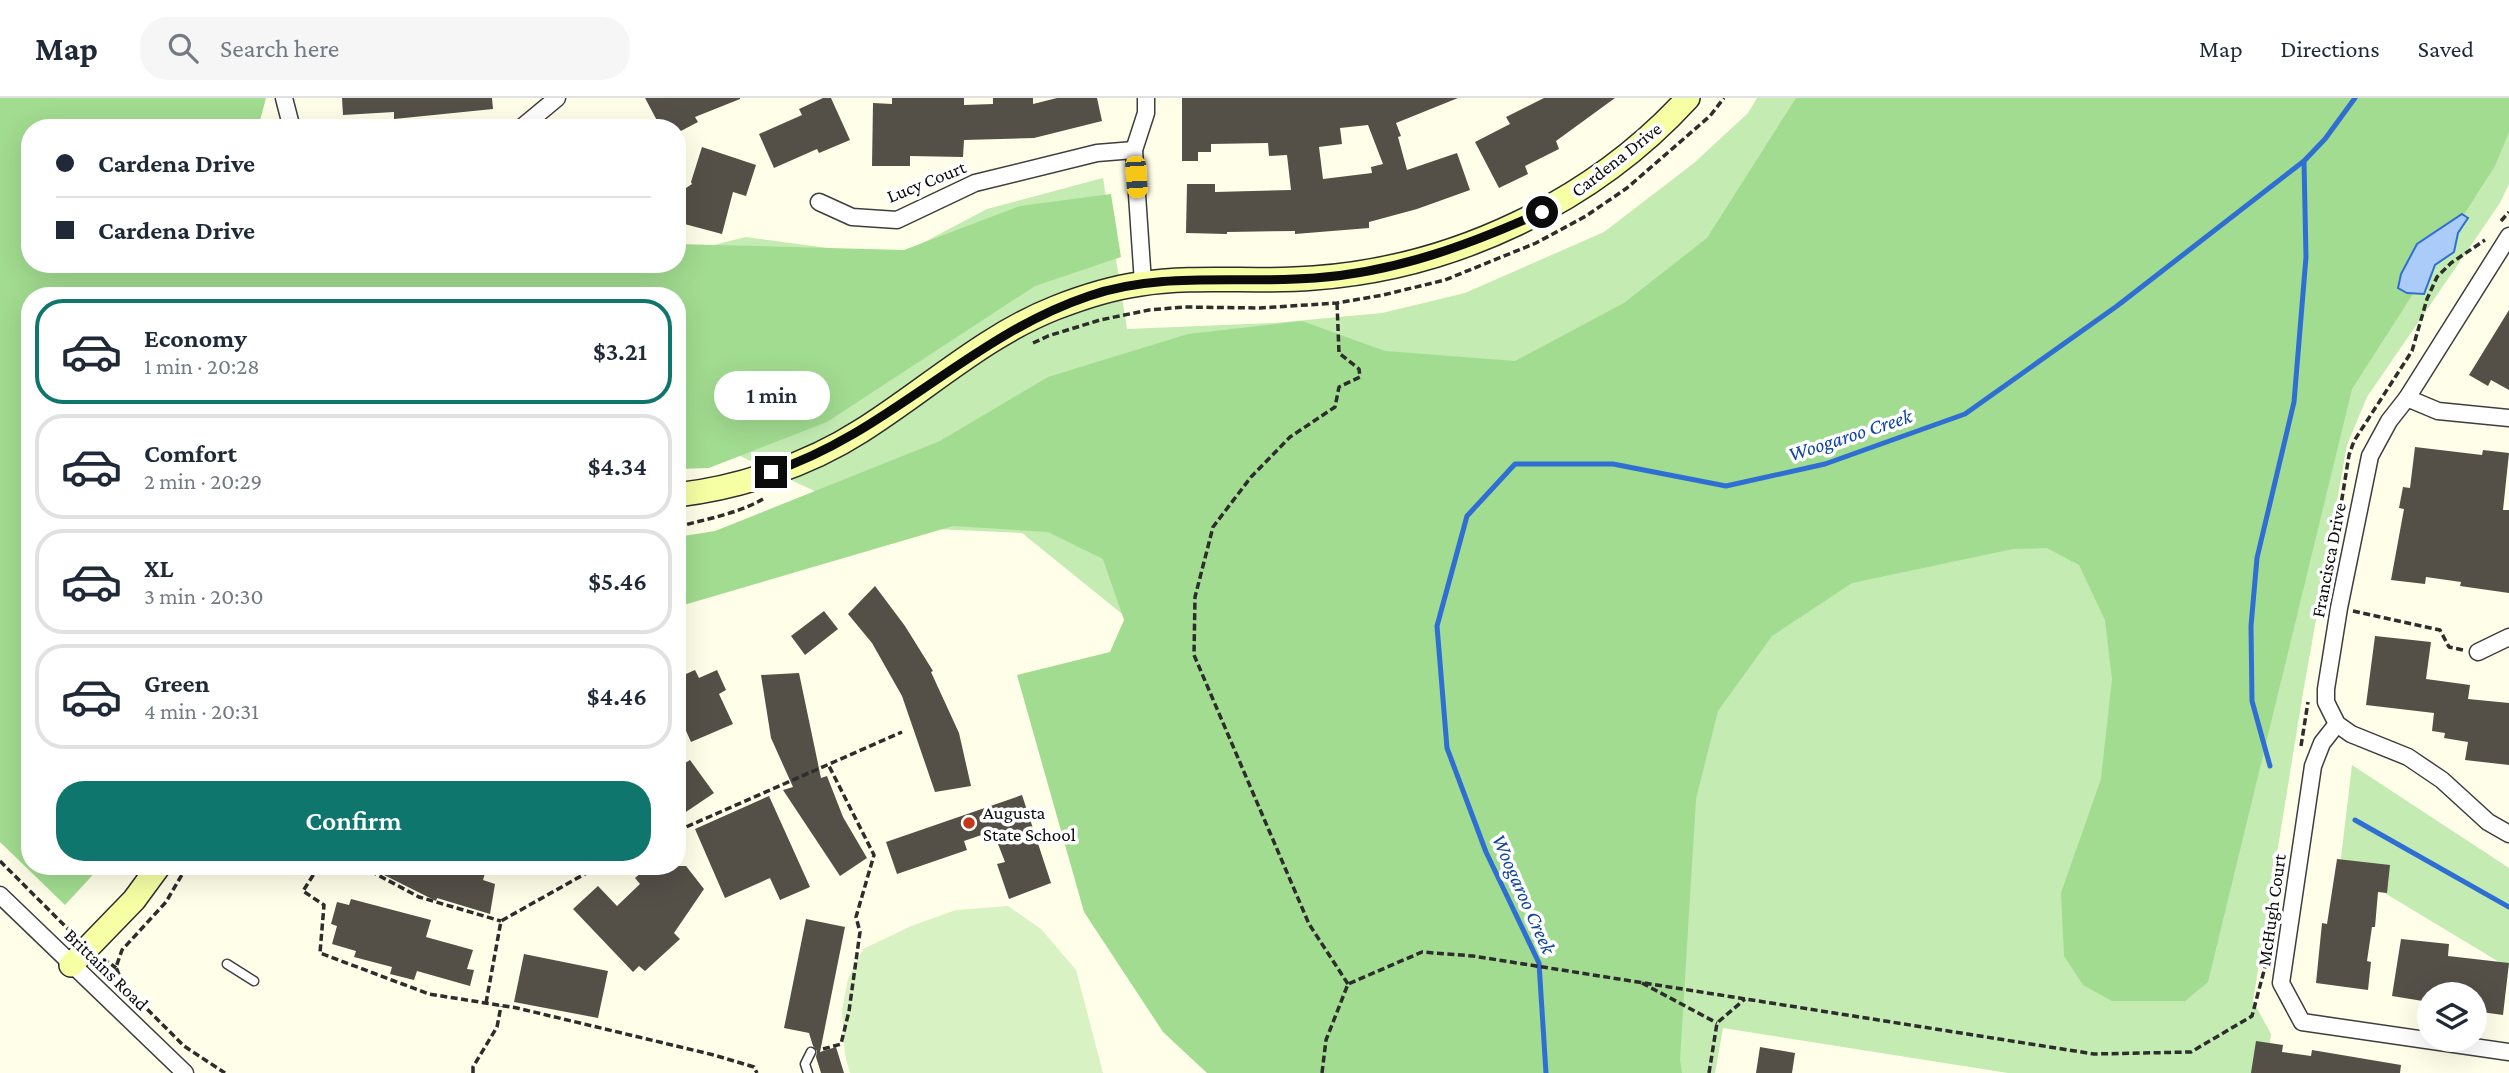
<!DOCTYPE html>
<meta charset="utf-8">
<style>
body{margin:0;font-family:"Crimson Pro",serif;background:#f6f6f7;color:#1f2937;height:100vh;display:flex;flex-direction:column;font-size:26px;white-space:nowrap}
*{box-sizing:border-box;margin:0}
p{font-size:23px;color:#747a83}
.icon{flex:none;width:38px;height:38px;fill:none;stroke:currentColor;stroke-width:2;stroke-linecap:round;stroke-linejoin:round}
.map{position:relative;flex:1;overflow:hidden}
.panel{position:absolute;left:21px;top:189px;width:665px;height:588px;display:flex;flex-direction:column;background:#fff;border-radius:28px;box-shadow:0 7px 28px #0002}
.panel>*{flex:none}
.top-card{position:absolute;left:21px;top:21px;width:665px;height:154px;border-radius:28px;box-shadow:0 7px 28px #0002;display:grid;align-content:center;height:154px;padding:0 35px;background:#fff}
.buttons{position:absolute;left:2417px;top:884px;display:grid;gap:14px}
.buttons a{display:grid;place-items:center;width:70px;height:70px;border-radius:50%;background:#fff;box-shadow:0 7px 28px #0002;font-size:35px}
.end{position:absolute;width:32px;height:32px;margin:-16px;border:9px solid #0b0b0b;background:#fff;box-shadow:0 0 0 4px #fff}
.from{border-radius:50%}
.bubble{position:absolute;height:49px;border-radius:24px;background:#fff;box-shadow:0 7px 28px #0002;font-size:23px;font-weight:600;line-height:49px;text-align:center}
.car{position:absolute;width:21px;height:42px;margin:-21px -10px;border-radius:9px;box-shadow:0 0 5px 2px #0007;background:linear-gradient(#f5c518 24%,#345 0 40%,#f5c518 0 76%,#345 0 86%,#f5c518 0)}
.top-card b{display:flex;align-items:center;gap:24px;height:66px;font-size:26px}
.top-card b+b{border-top:2px solid #e0e1e3}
.top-card i{width:18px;height:18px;background:#1f2937}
ul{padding:12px 0 0;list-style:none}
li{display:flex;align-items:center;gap:21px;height:105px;margin:0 14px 10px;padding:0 21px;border:4px solid #e0e1e3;border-radius:28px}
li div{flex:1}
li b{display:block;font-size:26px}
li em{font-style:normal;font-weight:600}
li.current{border-color:#0f766e}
li>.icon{width:63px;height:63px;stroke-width:1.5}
.primary-button{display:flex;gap:14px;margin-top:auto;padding:14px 35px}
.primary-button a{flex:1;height:80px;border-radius:28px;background:#0f766e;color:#fff;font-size:28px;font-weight:600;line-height:80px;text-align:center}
header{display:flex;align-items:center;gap:42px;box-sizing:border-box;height:98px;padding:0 35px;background:#fff;border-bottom:2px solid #e0e1e3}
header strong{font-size:33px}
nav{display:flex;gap:38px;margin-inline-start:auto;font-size:24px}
.search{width:490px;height:63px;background:#f6f6f7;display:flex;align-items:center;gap:18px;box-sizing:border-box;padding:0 24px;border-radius:28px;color:#747a83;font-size:26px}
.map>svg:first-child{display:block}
</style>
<header>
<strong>Map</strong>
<div class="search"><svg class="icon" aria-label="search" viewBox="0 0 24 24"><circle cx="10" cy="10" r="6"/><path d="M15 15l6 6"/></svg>Search here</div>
<nav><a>Map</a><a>Directions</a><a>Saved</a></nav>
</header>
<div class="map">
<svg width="2509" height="975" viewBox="0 0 2509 975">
<rect width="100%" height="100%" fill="#ffffe9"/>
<!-- green -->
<g fill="#c3ebb2">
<polygon points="1757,0 2509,0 2509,86 2500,105 2367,299 2347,347 2303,595 2253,903 2271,936 2266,975 2008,975 1723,930 1715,975 1546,975 1142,532 1022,435 891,429 721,349 677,198 398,198 677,166 677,156 746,139 896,159 987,111 1103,80 1127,231 1274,225 1382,215 1465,195 1604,134 1694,65 1748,15"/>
<polygon points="2352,667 2509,770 2509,870 2340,768"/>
</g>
<!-- forest -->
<g fill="#a2dc90">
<polygon points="0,0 266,0 258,30 30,30 30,166 677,166 677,146 904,152 1020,108 1111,96 1121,159 1035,188 827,324 709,370 677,371 677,198 30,198 30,768 101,768 65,807 0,744"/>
<polygon points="1796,0 2509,0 2509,34 2495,68 2352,291 2208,884 2185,903 2112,903 2083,887 2064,858 2061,795 2101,681 2112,581 2105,522 2079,467 2047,450 2013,451 1852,485 1772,538 1718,613 1696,701 1680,962 1682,975 1207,975 1163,934 1084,814 1017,577 1110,554 1124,522 1103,461 1048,434 953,428 677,509 677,439 715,433 940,343 1048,279 1188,236 1302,223 1385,253 1515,263 1624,205 1707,140"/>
</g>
<!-- pitch -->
<polygon fill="#d8f2c4" points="1008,808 1041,831 1076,872 1103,975 850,975 845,957 842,912 848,881 863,851 911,828 956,812"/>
<!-- water -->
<polygon fill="#abccf9" stroke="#2f6fd4" stroke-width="2" points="2462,116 2468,120 2458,135 2454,154 2435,167 2424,196 2407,195 2398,190 2401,176 2417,146"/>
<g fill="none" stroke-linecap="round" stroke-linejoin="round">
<!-- stream -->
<g stroke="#2f6fd4" stroke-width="5">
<polyline points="2270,668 2252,603 2251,528 2257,460 2294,304 2306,159 2304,63"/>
<polyline points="2355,722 2509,809"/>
<polyline points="1546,975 1539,865 1486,754 1447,650 1437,528 1467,418 1515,366 1613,366 1726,388 1825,366 1965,316 2117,208 2304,63 2325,41 2355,0"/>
</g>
</g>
<!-- building -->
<g fill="#544f47" fill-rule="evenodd">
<polygon points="342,0 492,0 493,11 394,21 394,14 343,17"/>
<polygon points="645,0 740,0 740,1 695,19 698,24 677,35 677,30 661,30"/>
<polygon points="823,0 831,0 850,42 819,55 817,51 774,70 759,36 802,17 799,11"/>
<polygon points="892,0 964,0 964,7 993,6 993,0 1033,0 1033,6 1057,0 1097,0 1102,23 1034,40 964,42 963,59 910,58 910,68 872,68 873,5 892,6"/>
<path d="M1182,0H1458L1396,25L1401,38L1398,39L1407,72L1457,55L1470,92L1417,111L1369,124V130L1295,136V133L1227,134V136L1186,135L1187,86H1215V94L1291,92L1287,57L1269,58L1268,45L1211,46V54H1198V63H1182ZM1368,27L1383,66L1371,69L1372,75L1323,81L1319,49L1342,46L1340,30Z"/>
<polygon points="1544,0 1615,0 1556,43 1559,51 1525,68 1528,76 1499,90 1475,44 1510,26 1506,19"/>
<polygon points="702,49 756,67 746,98 733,94 722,136 677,124 677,96 692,86 691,84"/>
<polygon points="2509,212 2509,292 2491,282 2488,288 2469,277"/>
<polygon points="2415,349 2482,357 2483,352 2509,355 2503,412 2509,412 2509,495 2460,488 2461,484 2426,479 2425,486 2391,482 2404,411 2399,410 2403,389 2410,390"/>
<polygon points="875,488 905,528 933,573 931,574 959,635 971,688 935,694 902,598 872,545 848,516"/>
<polygon points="824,513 838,531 805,557 791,538"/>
<polygon points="2375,538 2431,544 2426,581 2470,587 2468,601 2509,605 2509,667 2465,662 2468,644 2444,640 2445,635 2432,633 2434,615 2366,607"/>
<polygon points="695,572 699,580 717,572 726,592 719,596 733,626 691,644 677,613 677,580"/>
<polygon points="799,575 821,680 827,678 843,719 867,760 840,778 783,692 793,689 771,640 761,577"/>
<polygon points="690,662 714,695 677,720 677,670"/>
<polygon points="1022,697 1051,785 1009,801 997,766 1005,764 993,733 964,743 967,752 897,776 886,744"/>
<polygon points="769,698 810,789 780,802 770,780 725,800 695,731"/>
<polygon points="2337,761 2390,767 2387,795 2378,794 2375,829 2372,829 2367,863 2371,864 2368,892 2316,885 2322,825 2327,826"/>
<polygon points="366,768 472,768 486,772 483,782 495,786 490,816 437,800 436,803"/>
<polygon points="649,768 686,768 704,791 674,835 680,841 645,873 639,868 633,874 573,811 598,788 617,808 640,786 635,780"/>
<polygon points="351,801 431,822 426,839 473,852 467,871 474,872 470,888 417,873 414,882 390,876 392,869 354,859 356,853 332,846 337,828 331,826 337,804 349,807"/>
<polygon points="806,821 845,829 820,954 836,949 844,975 821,975 816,959 817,953 813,948 809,935 784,930"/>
<polygon points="2401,841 2449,846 2448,858 2509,865 2503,917 2474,913 2474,896 2429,896 2429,904 2392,898"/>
<polygon points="524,856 608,873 598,920 514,904"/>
<polygon points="2256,943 2283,947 2282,954 2311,958 2312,952 2401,967 2400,975 2251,975"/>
<polygon points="1760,949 1795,955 1792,975 1756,975"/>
</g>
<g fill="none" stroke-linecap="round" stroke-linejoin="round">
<!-- lane casing -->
<g stroke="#3e3e3e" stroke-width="11">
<g id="lane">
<polyline points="227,866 254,883"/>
<polyline points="808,975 805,966 811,954"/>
</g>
</g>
<!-- street casing -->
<g stroke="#3e3e3e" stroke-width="19">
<g id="street">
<polyline points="284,0 291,27 294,30"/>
<polyline points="521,30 557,0"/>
<polyline points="819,104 852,119 897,122 975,85 1097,55 1134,52"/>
<polyline points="2509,138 2407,300 2389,323 2370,358 2339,510 2326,591 2326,604 2337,626 2351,636 2408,659 2442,682 2488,724 2509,736"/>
<polyline points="1143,185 1134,52 1146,15 1146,0"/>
<polyline points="2407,300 2438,313 2509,320"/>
<polyline points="2478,554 2509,539"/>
<polyline points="2337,626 2322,645 2313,668 2281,885 2302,924 2509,954"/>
<polyline points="0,797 185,975"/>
</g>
</g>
<!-- secondary casing -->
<g stroke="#2d2d2d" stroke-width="26">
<g id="secondary">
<path d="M677,397C739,390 808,367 861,333C925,293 984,238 1055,210C1083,199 1111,190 1140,186C1197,177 1256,185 1314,180C1454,170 1593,104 1688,0"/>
<polyline points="71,867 134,802 159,768"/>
</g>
</g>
<!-- path -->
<g stroke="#2d2d2d" stroke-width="3.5" stroke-dasharray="7 3.5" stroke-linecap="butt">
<polyline points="2501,123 2509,114"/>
<polyline points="1337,205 1339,255 1359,271 1360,279 1339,289 1335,309 1290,339 1251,379 1213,429 1195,499 1194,557 1309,826 1348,886"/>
<polyline points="1033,245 1048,238 1100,222 1149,212 1184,209 1260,210 1337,205 1383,197 1445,182 1536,145 1586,118 1627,90 1710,18 1724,0"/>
<polyline points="2340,413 2349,357 2354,343 2412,253 2427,201 2437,179 2451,165 2485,142"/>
<path d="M677,429C706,421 737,416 763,401"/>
<polyline points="2353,513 2440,532 2449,549 2463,552"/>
<polyline points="2301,648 2308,604"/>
<polyline points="677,733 902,634"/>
<polyline points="0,763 73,836"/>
<polyline points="187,768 166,804 122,852 116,869 123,887 184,948 225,975"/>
<polyline points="319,768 303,793 324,807 320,855 429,896 517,910 714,957 754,969 757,975"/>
<polyline points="361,768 419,799 501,823"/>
<polyline points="103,860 116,870"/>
<polyline points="1642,885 1717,925"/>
<polyline points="486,905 501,823 599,768"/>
<polyline points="823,951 841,946 849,913 860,834 856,819 874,757 828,666"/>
<polyline points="473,975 473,969 497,929 501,908"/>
<polyline points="1322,975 1326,942 1348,886 1422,854 1473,858 2094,956 2191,954 2252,918 2265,869"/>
<polyline points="1709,975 1717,925 1745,901"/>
</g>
<!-- lane -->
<use href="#lane" stroke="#fff" stroke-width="8"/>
<!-- street -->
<use href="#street" stroke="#fff" stroke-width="16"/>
<!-- secondary -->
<use href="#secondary" stroke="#f6ffa4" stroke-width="23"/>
</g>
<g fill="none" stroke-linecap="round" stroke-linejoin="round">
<!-- route -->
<path stroke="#0b0b0b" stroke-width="9" d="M771,374C889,335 970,238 1089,198C1161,173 1240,186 1315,180C1396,174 1469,147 1542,114"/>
</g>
<!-- markers -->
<circle fill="#c1381d" stroke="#fff" stroke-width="2.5" cx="969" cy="725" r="7"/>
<g text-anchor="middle" stroke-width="7" stroke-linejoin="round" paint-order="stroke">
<!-- street labels -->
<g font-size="19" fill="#0b0b0b" stroke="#fff">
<text transform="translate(1616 61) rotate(-38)" y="7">Cardena Drive</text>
<text transform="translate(926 83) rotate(-22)" y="7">Lucy Court</text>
<text transform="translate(2328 462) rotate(-79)" y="7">Francisca Drive</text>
<text transform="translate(2271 812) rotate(-82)" y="7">McHugh Court</text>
<text transform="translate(107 871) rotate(44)" y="7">Brittains Road</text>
</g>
<!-- poi labels -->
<g font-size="19" fill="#0b0b0b" stroke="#fff" text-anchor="start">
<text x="983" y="721">Augusta<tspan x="983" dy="22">State School</tspan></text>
</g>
<!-- water labels -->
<g font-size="21" font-style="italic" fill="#0f43a2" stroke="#fff">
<text transform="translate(1850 337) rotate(-18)" y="7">Woogaroo Creek</text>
<text transform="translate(1524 796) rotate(66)" y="7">Woogaroo Creek</text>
</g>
</g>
</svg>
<div class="buttons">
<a><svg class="icon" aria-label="layers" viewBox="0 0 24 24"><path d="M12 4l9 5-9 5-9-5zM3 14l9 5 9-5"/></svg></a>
</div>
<i class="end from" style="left:1542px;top:114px"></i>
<i class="end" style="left:771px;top:374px"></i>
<div class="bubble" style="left:714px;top:273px;width:116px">1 min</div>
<i class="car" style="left:1136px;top:79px;rotate:176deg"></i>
<div class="top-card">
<b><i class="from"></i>Cardena Drive</b>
<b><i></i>Cardena Drive</b>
</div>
<section class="panel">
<ul>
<li class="current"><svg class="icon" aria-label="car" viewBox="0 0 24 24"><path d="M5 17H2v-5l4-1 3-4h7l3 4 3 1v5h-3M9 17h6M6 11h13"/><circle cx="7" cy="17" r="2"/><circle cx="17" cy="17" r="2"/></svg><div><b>Economy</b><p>1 min · 20:28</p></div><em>$3.21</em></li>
<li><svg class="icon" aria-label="car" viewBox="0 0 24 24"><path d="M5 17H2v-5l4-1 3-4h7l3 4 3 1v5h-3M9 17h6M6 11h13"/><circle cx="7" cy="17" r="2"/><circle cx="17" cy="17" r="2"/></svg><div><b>Comfort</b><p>2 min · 20:29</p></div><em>$4.34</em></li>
<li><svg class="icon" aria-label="car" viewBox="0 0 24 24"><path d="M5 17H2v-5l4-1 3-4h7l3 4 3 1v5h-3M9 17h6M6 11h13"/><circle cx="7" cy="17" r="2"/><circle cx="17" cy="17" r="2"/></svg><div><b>XL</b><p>3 min · 20:30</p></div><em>$5.46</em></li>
<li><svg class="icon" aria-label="car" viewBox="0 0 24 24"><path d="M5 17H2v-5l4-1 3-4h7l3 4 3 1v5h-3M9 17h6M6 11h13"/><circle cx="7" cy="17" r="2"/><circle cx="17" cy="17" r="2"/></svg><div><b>Green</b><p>4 min · 20:31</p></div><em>$4.46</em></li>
</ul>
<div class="primary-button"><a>Confirm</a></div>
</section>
</div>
